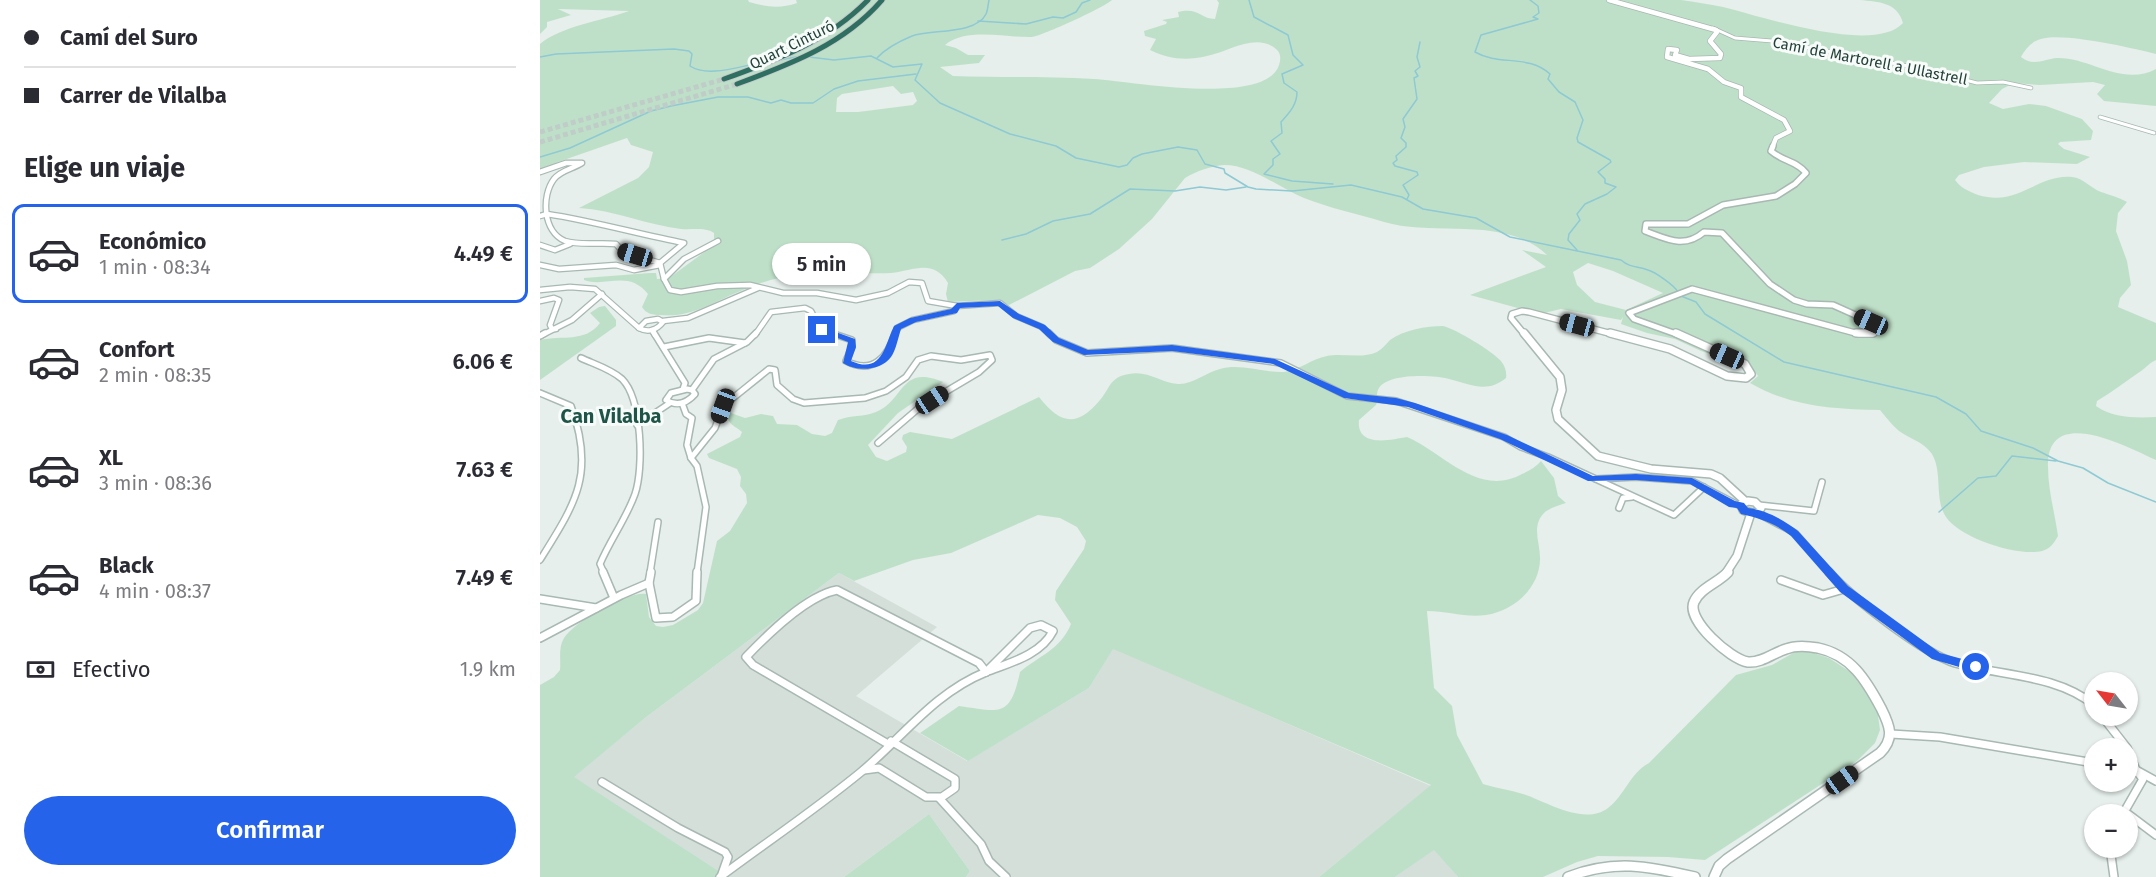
<!DOCTYPE html>
<html lang="es">
<meta charset="utf-8">
<style>
body{margin:0;font-family:"Fira Sans",sans-serif;background:#f2f2f3;color:#2b2b33;height:100vh;display:flex;flex-direction:column;font-size:22px;white-space:nowrap}
*{box-sizing:border-box;margin:0}
p{font-size:20px;color:#7c7c81}
.icon{flex:none;width:33px;height:33px;fill:none;stroke:currentColor;stroke-width:2;stroke-linecap:round;stroke-linejoin:round}
.map{position:relative;flex:1;overflow:hidden}
.panel{display:flex;flex-direction:column;background:#fff;width:540px}
.panel>*{flex:none}
.guide{display:grid;align-content:center;height:132px;padding:0 24px;background:#fff}
.needle{width:39px;rotate:301deg}
.controls{position:absolute;left:1544px;top:672px;display:grid;gap:12px}
.controls a{display:grid;place-items:center;width:54px;height:54px;border-radius:50%;background:#fff;box-shadow:0 2px 4px #0004;font-size:30px}
.end{position:absolute;width:27px;height:27px;margin:-14px;border:8px solid #2563eb;background:#fff;box-shadow:0 0 0 3px #fff}
.from{border-radius:50%}
.bubble{position:absolute;height:42px;border-radius:21px;background:#fff;box-shadow:0 2px 4px #0004;font-size:20px;font-weight:600;line-height:42px;text-align:center}
.car{position:absolute;width:18px;height:36px;margin:-18px -9px;border-radius:8px;box-shadow:0 0 4px 2px #0007;background:linear-gradient(#222 24%,#8ab4d8 0 40%,#222 0 76%,#8ab4d8 0 86%,#222 0)}
.guide b{display:flex;align-items:center;gap:21px;height:57px;font-size:22px}
.guide b+b{border-top:2px solid #e1e1e2}
.guide i{width:15px;height:15px;background:#2b2b33}
ul{padding:0;list-style:none}
li{display:flex;align-items:center;gap:18px;height:99px;margin:0 12px 9px;padding:0 12px;border:3px solid transparent;border-radius:12px}
li div{flex:1}
li b{display:block;font-size:22px}
li em{font-style:normal;font-weight:600}
li.current{border-color:#2563eb}
li>.icon{width:54px;height:54px;stroke-width:1.5}
h2{padding:0 24px;font-size:27px;line-height:72px}
.pay{display:flex;align-items:center;gap:15px;height:66px;padding:0 24px;font-size:22px}
.pay p{margin-inline-start:auto}
.action{display:flex;gap:12px;margin-top:auto;padding:12px 24px}
.action a{flex:1;height:69px;border-radius:36px;background:#2563eb;color:#fff;font-size:24px;font-weight:600;line-height:69px;text-align:center}
main{display:flex;flex:1;min-height:0}
.map>svg:first-child{display:block}
</style>
<main>
<section class="panel">
<div class="guide">
<b><i class="from"></i>Camí del Suro</b>
<b><i></i>Carrer de Vilalba</b>
</div>
<h2>Elige un viaje</h2>
<ul>
<li class="current"><svg class="icon" aria-label="car" viewBox="0 0 24 24"><path d="M5 17H2v-5l4-1 3-4h7l3 4 3 1v5h-3M9 17h6M6 11h13"/><circle cx="7" cy="17" r="2"/><circle cx="17" cy="17" r="2"/></svg><div><b>Económico</b><p>1 min · 08:34</p></div><em>4.49 €</em></li>
<li><svg class="icon" aria-label="car" viewBox="0 0 24 24"><path d="M5 17H2v-5l4-1 3-4h7l3 4 3 1v5h-3M9 17h6M6 11h13"/><circle cx="7" cy="17" r="2"/><circle cx="17" cy="17" r="2"/></svg><div><b>Confort</b><p>2 min · 08:35</p></div><em>6.06 €</em></li>
<li><svg class="icon" aria-label="car" viewBox="0 0 24 24"><path d="M5 17H2v-5l4-1 3-4h7l3 4 3 1v5h-3M9 17h6M6 11h13"/><circle cx="7" cy="17" r="2"/><circle cx="17" cy="17" r="2"/></svg><div><b>XL</b><p>3 min · 08:36</p></div><em>7.63 €</em></li>
<li><svg class="icon" aria-label="car" viewBox="0 0 24 24"><path d="M5 17H2v-5l4-1 3-4h7l3 4 3 1v5h-3M9 17h6M6 11h13"/><circle cx="7" cy="17" r="2"/><circle cx="17" cy="17" r="2"/></svg><div><b>Black</b><p>4 min · 08:37</p></div><em>7.49 €</em></li>
</ul>
<div class="pay"><svg class="icon" aria-label="cash" viewBox="0 0 24 24"><path d="M3 7h18v10H3z"/><circle cx="12" cy="12" r="2"/></svg>Efectivo<p>1.9 km</p></div>
<div class="action"><a>Confirmar</a></div>
</section>
<div class="map">
<svg width="1616" height="877" viewBox="0 0 1616 877">
<rect width="100%" height="100%" fill="#e6efeb"/>
<!-- built -->
<g fill="#d4dfda">
<polygon points="299,573 397,627 316,696 427,761 549,688 573,648 891,786 779,877 426,877 430,871 389,814 304,877 188,877 33,777 105,718"/>
<polygon points="894,849 918,877 855,877"/>
</g>
<!-- green -->
<g fill="#bfe0c8" fill-rule="evenodd">
<path d="M0,0H208L209,2C226,7 240,9 257,3L256,0H572C565,7 502,36 492,37C466,38 427,27 405,45L416,48L428,55H445L439,63L400,67L413,76C460,78 507,76 554,79C589,81 726,107 739,65C741,59 741,53 736,49C716,32 688,52 667,56C646,61 628,59 610,50L616,39L605,36L604,31L626,24L627,22L622,20L639,17L638,12C659,7 660,19 675,19L679,3L677,0H1141C1155,2 1169,4 1183,7C1220,16 1334,55 1363,23C1357,2 1339,2 1320,0H1616V54C1592,48 1523,32 1501,39C1492,41 1485,49 1481,57C1493,67 1504,59 1517,58C1550,57 1582,87 1616,69V106L1564,101L1557,94L1565,85L1553,82L1500,85L1474,83L1462,89L1449,103L1463,109L1489,104L1506,106L1542,119L1553,131L1551,140L1520,142L1518,144L1524,149L1550,157L1537,164L1484,162L1444,167L1419,175L1415,180C1421,188 1428,191 1438,195C1480,207 1496,174 1532,177C1544,178 1550,188 1561,192C1570,195 1578,197 1587,202L1578,213L1576,231L1587,261L1591,285L1580,298L1578,307L1616,323V360C1609,363 1607,367 1601,371C1586,381 1572,392 1557,401L1556,406C1573,418 1595,418 1616,417V460C1588,447 1506,403 1508,467C1508,490 1515,514 1518,536C1514,543 1510,549 1502,551C1478,557 1420,538 1406,517C1394,499 1403,473 1392,454C1384,442 1370,439 1359,431C1352,425 1346,417 1340,410C1293,409 1252,407 1210,383L1218,376L1213,369L1161,351L1135,339L1107,333L1081,324L1083,317L1081,320L1021,309L1000,314L930,295L1006,267L982,250L1007,255C965,215 895,237 844,222C818,214 789,208 764,198C739,188 712,165 684,165C672,166 656,171 645,178L612,219L579,249L550,268L535,271L469,305L455,300L408,302L406,294L408,283C393,258 373,271 351,273C320,274 286,270 255,275C239,277 218,283 203,290C175,301 152,318 121,315C113,315 106,314 102,307L108,294C88,269 66,288 44,280V278L110,273H116L117,279L129,278L174,245V233C165,227 152,230 141,229C107,225 74,210 39,208L98,178L109,167L113,152L91,145L87,138L18,162L0,173V44C21,26 62,21 89,11L18,9L31,15L7,22V27L0,34ZM353,86L361,94L373,92L377,101L373,105L318,112H296L297,98L302,94ZM1048,263L1073,271L1123,293L1086,310L1055,302L1037,285L1033,272Z"/>
<path d="M65,306L76,320V326L0,380V340C22,335 45,343 60,323L50,313L59,307Z"/>
<path d="M903,326C916,329 952,351 961,361C965,366 967,372 966,378C947,394 930,384 909,379C893,375 849,373 839,388C835,394 839,399 836,405L819,420C816,448 850,440 867,437C904,453 938,498 982,474C989,471 996,467 1001,461L1014,478L1018,496L1026,503C1020,505 1010,508 1005,512C990,526 1001,544 1000,560C999,589 973,611 946,615C926,618 907,611 887,611L894,688L912,706L917,735L943,784C956,788 970,790 983,794C1007,802 1044,826 1068,808C1085,795 1090,773 1109,763L1196,675L1232,665L1255,652L1268,651L1289,658L1312,673L1337,708L1340,730L1335,743L1317,761L1165,860L1128,857L1058,856L1037,862L1003,877H918L894,850L855,877H779L891,785L573,649L549,688L428,761L380,733L419,706C458,711 470,720 480,672C499,656 521,649 531,624L515,600L516,591L544,549L546,541L537,527L520,518L498,515L411,553L373,560L314,581L299,573L105,718L34,777L188,877H0V685L14,677L20,670C21,659 18,648 24,638C34,622 88,591 106,594L109,617L116,626L123,627L133,625L158,610L163,603L177,541L190,531L207,503L206,494L200,486L201,477L197,469L169,458L167,454L200,437L202,432C195,426 185,423 188,412L205,418L221,414L233,416L237,424L257,425L272,434L285,436L292,433L298,420C311,415 324,417 336,412C365,400 360,364 403,382L358,413L328,445L336,457L347,461L366,452L367,447L362,439L363,435L370,432L412,439L499,397C520,424 537,428 560,400C570,389 569,377 589,374C608,370 621,383 638,384C652,385 667,372 680,369C701,363 723,373 744,372C760,370 771,359 787,356C802,353 823,359 837,352C842,349 846,344 850,340C864,330 886,326 903,326Z"/>
<polygon points="389,814 430,871 426,877 304,877"/>
</g>
<g fill="none" stroke-linecap="round" stroke-linejoin="round">
<!-- stream -->
<g stroke="#8ec9d4" stroke-width="1.5">
<path d="M709,0L714,17L748,35L753,55L763,65L742,74L744,83L757,92C757,105 749,113 741,122L742,133L731,141L740,154L733,159V165L724,174L752,181L793,184"/>
<path d="M990,0L998,6L999,13L993,17L998,19L941,35L935,52C959,66 988,54 1010,74L1008,79L1019,92L1035,102L1043,120L1037,138L1038,142L1070,160L1071,162L1058,172L1065,179V183L1076,187L1067,194L1045,204L1037,214L1040,220L1029,234L1028,240L1037,250"/>
<polyline points="438,21 486,24 513,17 523,18 536,12 542,3 550,0"/>
<path d="M0,57L16,54L134,49L149,51L152,54L150,66C168,78 200,66 220,63"/>
<path d="M269,57L294,60L331,56L353,67L382,64L375,80L400,103L470,134L516,146L536,158L579,167L587,165L593,158L602,154L638,147L657,150L665,164L684,169L685,173L708,187L716,189L752,191L811,185L862,197L883,209L936,218L970,237L1081,260C1090,268 1097,266 1108,270C1115,272 1134,285 1138,292"/>
<path d="M337,58C346,48 360,41 372,36C390,29 436,35 446,14C448,10 448,4 449,0"/>
<polyline points="240,60 261,56"/>
<polyline points="0,157 30,148 111,111 131,106 178,97 208,97 231,103 241,100 251,103 273,103 294,89 318,81 376,74"/>
<polyline points="867,199 869,195 863,185 878,175 877,172 855,166 853,163 857,160 856,156 866,147 866,143 861,138 865,127 863,119 877,99 874,78 878,76 875,71 880,67 877,57 880,42"/>
<polyline points="462,240 486,234 513,221 550,214 590,189 635,191 660,187 686,190 706,187"/>
<polyline points="1141,296 1156,302 1165,314 1244,362 1396,397 1426,414 1441,431 1493,448 1518,461 1543,468 1568,483 1616,502"/>
<polyline points="1399,512 1438,478 1456,476 1472,456 1516,461"/>
</g>
<!-- motorway-tunnel -->
<g stroke="#bfccc8" stroke-width="5" stroke-dasharray="5 3" stroke-linecap="butt">
<polyline points="0,132 184,79"/>
<polyline points="0,142 197,84"/>
</g>
<!-- minor-far3 casing -->
<g stroke="#a8b8b2" stroke-width="4.5">
<g id="minor-far3">
<polyline points="1173,28 1195,38 1232,41 1379,68 1437,83 1463,82 1491,88"/>
<polyline points="1560,117 1614,133"/>
</g>
</g>
<!-- minor-far2 casing -->
<g stroke="#a8b8b2" stroke-width="7">
<g id="minor-far2">
<path d="M0,172L26,163H42C33,169 21,170 14,179C1,196 3,232 25,241C40,246 60,242 76,244L83,252L120,263"/>
<path d="M0,216L7,214C53,221 98,234 144,243L120,263"/>
<polyline points="0,245 15,250 30,244"/>
<polyline points="120,263 124,279 130,290 141,292 177,286 210,285 243,293 277,293 316,300 348,293 369,282 382,283 388,301 417,306 460,303 476,316 502,327 510,335"/>
<polyline points="0,265 19,269 76,265 94,270 120,265"/>
<polyline points="124,279 144,259 178,241"/>
<polyline points="0,290 30,287 55,289 99,328"/>
<polyline points="0,301 14,298 19,300 10,325 12,329 16,329"/>
<path d="M118,319L123,322C117,330 108,333 99,328L106,321Z"/>
<polyline points="123,321 148,318 218,288"/>
<polyline points="112,330 115,335"/>
<polyline points="2,335 32,320 62,294"/>
<polyline points="215,335 231,312 265,308 271,311 281,330 296,335"/>
<polyline points="355,335 357,328 373,320 414,311 417,306"/>
</g>
</g>
<!-- minor-far1 casing -->
<g stroke="#a8b8b2" stroke-width="8">
<g id="minor-far1">
<polyline points="114,333 145,383 143,389"/>
<path d="M291,333L312,340V347L306,361C333,375 348,357 355,333"/>
<polyline points="509,333 516,340 547,353 632,348 741,363 807,396 856,401 964,437 981,447 1008,457 1134,515 1164,487"/>
<polyline points="0,336 5,333"/>
<polyline points="124,347 169,338 205,343"/>
<path d="M41,358C54,364 71,369 82,379C102,399 104,468 95,494C86,519 70,540 60,564L64,573"/>
<path d="M147,389L152,390L155,394C147,403 137,407 126,400L131,393Z"/>
<polyline points="152,390 174,359 207,342 216,333"/>
<path d="M0,393L31,406C56,474 35,504 0,560"/>
<polyline points="142,403 146,414 152,418 147,445 151,458 157,466 166,507 157,573"/>
<polyline points="97,425 130,403"/>
<polyline points="151,458 175,428 183,406 229,369 235,370 237,385 253,399 264,403 325,398 346,391 366,377 378,360 391,356 421,360 450,355 452,360 439,372 380,407 338,443"/>
<polyline points="1056,479 1096,477 1152,481 1200,506"/>
<polyline points="1219,505 1274,511 1282,482"/>
<polyline points="1079,508 1083,498 1092,497"/>
<polyline points="1217,513 1255,533 1290,573"/>
<polyline points="110,573 118,522"/>
</g>
</g>
<!-- minor casing -->
<g stroke="#a8b8b2" stroke-width="10">
<g id="minor">
<polyline points="63,572 74,598"/>
<path d="M1289,572C1312,598 1383,653 1415,663C1461,676 1516,674 1554,705"/>
<polyline points="1241,580 1283,595 1304,589"/>
<polyline points="109,583 111,572"/>
<polyline points="0,599 56,608"/>
<path d="M501,625L513,631C501,655 469,663 446,672L490,628Z"/>
<polyline points="0,638 81,595 109,583 116,618 133,617 156,601 157,572"/>
<polyline points="1562,716 1587,748 1596,770 1616,781"/>
<polyline points="1351,734 1400,737 1554,763"/>
<path d="M348,744L213,665L206,657C228,634 266,596 297,590L439,663L446,672"/>
<polyline points="324,770 339,768 386,797 402,797 415,788 415,779 351,741"/>
<polyline points="62,782 138,828 185,852 188,857 182,874"/>
<polyline points="400,799 441,844 449,861 466,877"/>
<polyline points="1584,811 1616,835"/>
<polyline points="1583,814 1603,779 1596,770 1587,768"/>
<polyline points="1570,848 1574,877"/>
<path d="M180,877C227,842 276,809 321,772C363,737 394,693 446,672"/>
</g>
</g>
<!-- tertiary-far3 casing -->
<g stroke="#a8b8b2" stroke-width="6">
<polyline id="tertiary-far3" points="1069,0 1176,30 1177,32 1170,41 1181,54 1180,58 1149,59 1135,55 1137,50 1128,49 1127,57 1168,69 1184,82 1201,88 1201,97 1244,120 1250,131 1236,138 1232,148"/>
</g>
<!-- tertiary-far2 casing -->
<g stroke="#a8b8b2" stroke-width="8">
<g id="tertiary-far2">
<polyline points="985,335 971,318 972,314 982,311 989,312 1076,335"/>
<path d="M1139,335L1094,319L1089,313L1152,289L1319,334H1333L1335,330L1331,322L1293,305L1267,304L1254,300L1230,284L1182,233L1164,232C1144,249 1127,239 1105,231L1106,224H1148L1183,205L1236,196L1255,184L1266,173C1257,161 1242,161 1231,151L1233,146"/>
</g>
</g>
<!-- tertiary-far1 casing -->
<g stroke="#a8b8b2" stroke-width="10">
<g id="tertiary-far1">
<polyline points="984,333 1020,377 1022,390 1016,410 1018,419 1058,456 1111,469 1171,474 1180,478 1205,501"/>
<polyline points="1070,333 1130,349 1187,376 1206,378 1211,374 1205,364 1136,333"/>
<polyline points="1316,333 1333,333"/>
<polygon points="1208,501 1215,502 1221,508 1219,511 1211,513 1203,510 1201,504"/>
<polyline points="1186,573 1197,556 1211,513"/>
</g>
</g>
<!-- tertiary casing -->
<g stroke="#a8b8b2" stroke-width="12">
<g id="tertiary">
<path d="M1028,877C1074,859 1108,866 1155,877"/>
<path d="M1174,877L1179,866L1187,859L1340,753C1355,738 1350,726 1341,708C1326,680 1311,655 1278,648C1267,646 1256,645 1246,649C1233,653 1222,663 1208,662C1190,659 1146,620 1154,602C1160,588 1178,583 1188,572"/>
</g>
</g>
<!-- motorway casing -->
<g stroke="#c2cac8" stroke-width="7">
<g id="motorway">
<path d="M184,79C237,60 288,41 328,0"/>
<path d="M197,84C251,64 304,44 342,0"/>
</g>
</g>
<!-- minor-far3 -->
<use href="#minor-far3" stroke="#fff" stroke-width="3"/>
<!-- minor-far2 -->
<use href="#minor-far2" stroke="#fff" stroke-width="4.5"/>
<!-- minor-far1 -->
<use href="#minor-far1" stroke="#fff" stroke-width="5"/>
<!-- minor -->
<use href="#minor" stroke="#fff" stroke-width="7"/>
<!-- tertiary-far3 -->
<use href="#tertiary-far3" stroke="#fff" stroke-width="4.5"/>
<!-- tertiary-far2 -->
<use href="#tertiary-far2" stroke="#fff" stroke-width="5"/>
<!-- tertiary-far1 -->
<use href="#tertiary-far1" stroke="#fff" stroke-width="7"/>
<!-- tertiary -->
<use href="#tertiary" stroke="#fff" stroke-width="9"/>
<!-- motorway -->
<use href="#motorway" stroke="#2f6f62" stroke-width="5"/>
</g>
<!-- route -->
<path fill="#2563eb" d="M460,301L479,314L505,325L519,338L548,350L632,345L735,359L809,393L856,398L875,403L967,435L1053,476L1096,474L1152,478L1195,501L1204,503L1208,508C1226,510 1244,520 1258,531L1308,586L1400,653L1441,664L1442,667L1436,672L1392,659L1300,592L1251,536C1236,524 1220,518 1201,514L1197,508L1189,507L1150,484L1096,480L1048,481L960,439L868,407L804,398L733,364L632,351L544,355L513,342L499,329L473,318L458,306L420,308L417,313L376,322L361,329C358,338 356,350 351,357C341,371 316,372 303,363L308,342L277,330L282,327L315,339L316,347L311,361C342,375 345,345 354,326L370,318L411,309L417,303Z"/>
<g text-anchor="middle" stroke-width="6" stroke-linejoin="round" paint-order="stroke">
<!-- far-street labels -->
<g font-size="15" fill="#24423a" stroke="#f7fbf9">
<text transform="translate(252 45) rotate(-26)" y="5">Quart Cinturó</text>
<text transform="translate(1330 61) rotate(11)" y="5">Camí de Martorell a Ullastrell</text>
</g>
<!-- neighbourhood labels -->
<g font-size="20" font-weight="bold" fill="#1f5548" stroke="#f7fbf9">
<text x="71" y="423">Can Vilalba</text>
</g>
</g>
</svg>
<div class="controls">
<a><svg class="needle" viewBox="-14 -14 28 28"><path d="M0-13l5 13h-10z" fill="#e53935"/><path d="M0 13l5-13h-10z" fill="#7c7c81"/></svg></a>
<a>+</a>
<a>−</a>
</div>
<i class="end from" style="left:1436px;top:667px"></i>
<i class="end" style="left:282px;top:330px"></i>
<div class="bubble" style="left:232px;top:243px;width:99px">5 min</div>
<i class="car" style="left:95px;top:255px;rotate:287deg"></i>
<i class="car" style="left:1331px;top:322px;rotate:294deg"></i>
<i class="car" style="left:1037px;top:325px;rotate:285deg"></i>
<i class="car" style="left:1187px;top:356px;rotate:294deg"></i>
<i class="car" style="left:392px;top:400px;rotate:57deg"></i>
<i class="car" style="left:183px;top:406px;rotate:200deg"></i>
<i class="car" style="left:1302px;top:780px;rotate:55deg"></i>
</div>
</main>
